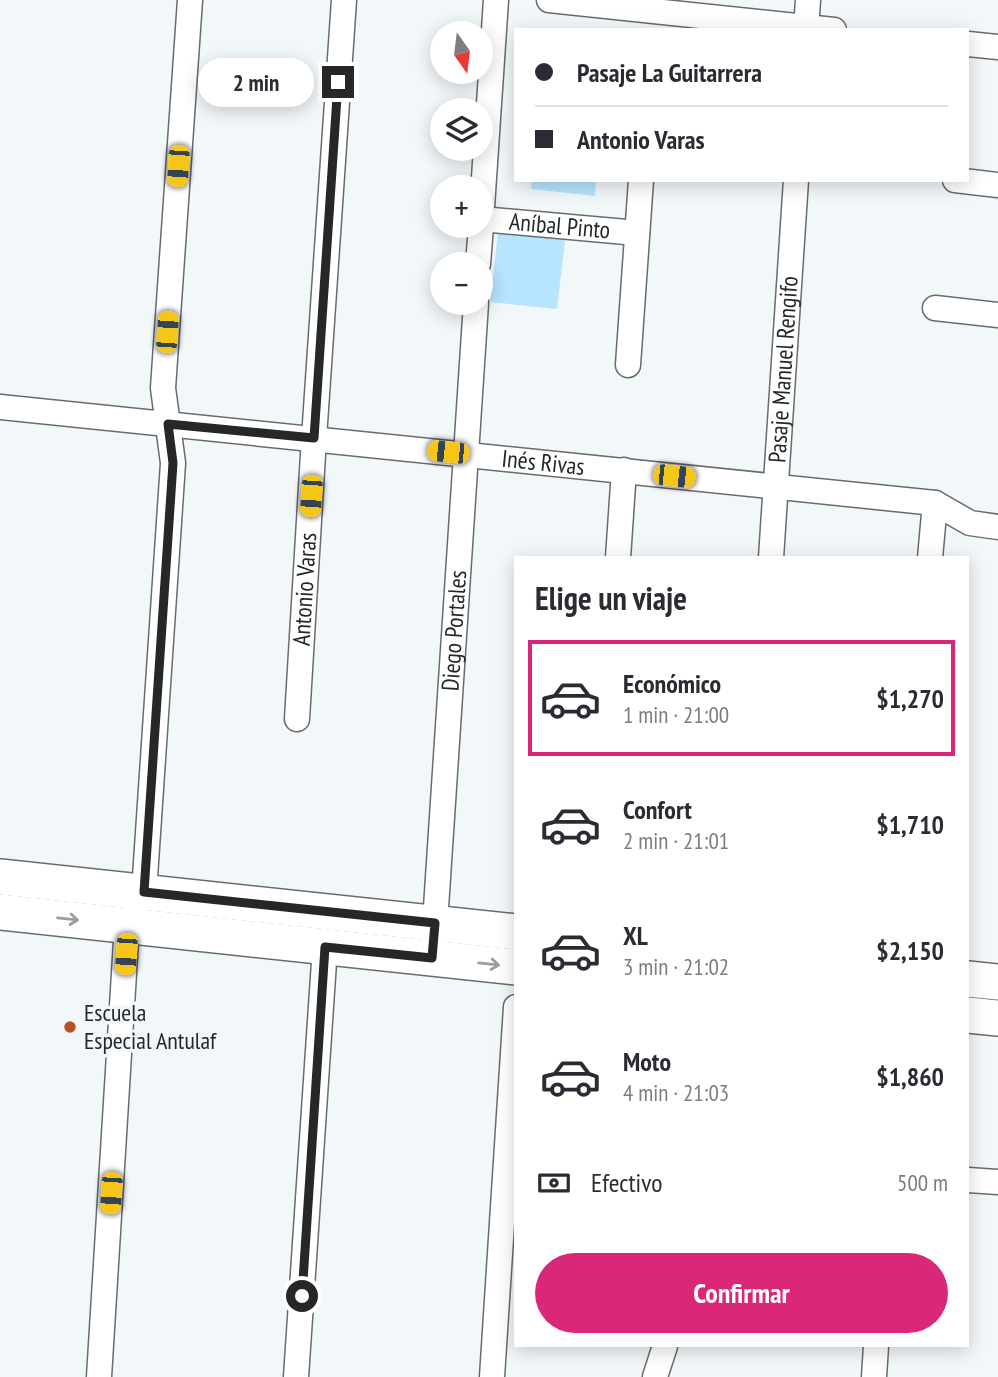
<!DOCTYPE html>
<html lang="es">
<meta charset="utf-8">
<style>
body{margin:0;font-family:"PT Sans Narrow",sans-serif;background:#f2f2f3;color:#2b2b33;height:100vh;display:flex;flex-direction:column;font-size:26px;white-space:nowrap}
*{box-sizing:border-box;margin:0}
p{font-size:23px;color:#7c7c81}
.icon{flex:none;width:38px;height:38px;fill:none;stroke:currentColor;stroke-width:2;stroke-linecap:round;stroke-linejoin:round}
.map{position:relative;flex:1;overflow:hidden}
.panel{position:absolute;left:514px;top:556px;width:455px;height:791px;display:flex;flex-direction:column;background:#fff;border-radius:0px;box-shadow:0 4px 18px #0003}
.panel>*{flex:none}
.banner{position:absolute;left:514px;top:28px;width:455px;height:154px;border-radius:0px;box-shadow:0 4px 18px #0003;display:grid;align-content:center;height:154px;padding:0 21px;background:#fff}
.needle{width:46px;rotate:166deg}
.controls{position:absolute;left:430px;top:21px;display:grid;gap:14px}
.controls a{display:grid;place-items:center;width:63px;height:63px;border-radius:50%;background:#fff;box-shadow:0 4px 18px #0003;font-size:35px}
.end{position:absolute;width:32px;height:32px;margin:-16px;border:9px solid #252728;background:#fff;box-shadow:0 0 0 4px #fff}
.from{border-radius:50%}
.bubble{position:absolute;height:49px;border-radius:24px;background:#fff;box-shadow:0 4px 18px #0003;font-size:23px;font-weight:600;line-height:49px;text-align:center}
.car{position:absolute;width:21px;height:42px;margin:-21px -10px;border-radius:9px;box-shadow:0 0 5px 2px #0007;background:linear-gradient(#f5c518 24%,#345 0 40%,#f5c518 0 76%,#345 0 86%,#f5c518 0)}
.banner b{display:flex;align-items:center;gap:24px;height:66px;font-size:26px}
.banner b+b{border-top:2px solid #e1e1e2}
.banner i{width:18px;height:18px;background:#2b2b33}
ul{padding:0;list-style:none}
li{display:flex;align-items:center;gap:21px;height:116px;margin:0 14px 10px;padding:0 7px;border:4px solid transparent;border-radius:0px}
li div{flex:1}
li b{display:block;font-size:26px}
li em{font-style:normal;font-weight:600}
li.active{border-color:#db2777}
li>.icon{width:63px;height:63px;stroke-width:1.5}
h2{padding:0 21px;font-size:32px;line-height:84px}
.pay{display:flex;align-items:center;gap:18px;height:77px;padding:0 21px;font-size:26px}
.pay p{margin-inline-start:auto}
.button{display:flex;gap:14px;margin-top:auto;padding:14px 21px}
.button a{flex:1;height:80px;border-radius:42px;background:#db2777;color:#fff;font-size:28px;font-weight:600;line-height:80px;text-align:center}
.map>svg:first-child{display:block}
</style>
<div class="map">
<svg width="998" height="1377" viewBox="0 0 998 1377">
<rect width="100%" height="100%" fill="#f2f7fa"/>
<!-- green -->
<g fill="#b7e4fe">
<polygon points="532,180 596,180 595,196 531,189"/>
<polygon points="498,233 565,240 557,309 490,302"/>
</g>
<g fill="none" stroke-linecap="round" stroke-linejoin="round">
<!-- street casing -->
<g stroke="#676c6e" stroke-width="27">
<g id="street">
<polyline points="549,0 834,30"/>
<polyline points="806,30 808,0"/>
<polyline points="968,44 998,47"/>
<polyline points="955,180 998,185"/>
<path id="s1" d="M481,219L637,233"/>
<polyline points="481,222 496,0"/>
<polyline points="478,264 481,226"/>
<polyline points="935,308 998,315"/>
<polyline points="628,365 641,180"/>
<path id="s2" d="M0,407L935,503L970,523L998,527"/>
<polyline points="618,558 624,470"/>
<path id="s3" d="M771,558L796,180"/>
<polyline points="930,558 935,503"/>
<path id="s4" d="M297,719L314,438L344,0"/>
<path id="s5" d="M434,938L476,303"/>
<polyline points="968,1180 998,1182"/>
<polyline points="99,1377 127,925 144,892 173,463 163,388 190,0"/>
<polyline points="296,1377 325,947"/>
<polyline points="492,1377 516,1007"/>
<polyline points="655,1377 665,1346"/>
<polyline points="874,1377 876,1346"/>
</g>
</g>
<!-- secondary casing -->
<g stroke="#676c6e" stroke-width="38">
<g id="secondary">
<polyline points="0,877 516,932"/>
<polyline points="0,912 516,967"/>
<polyline points="968,979 998,982"/>
<polyline points="968,1015 998,1018"/>
</g>
</g>
<!-- street -->
<use href="#street" stroke="#fff" stroke-width="24"/>
<!-- secondary -->
<use href="#secondary" stroke="#fff" stroke-width="35"/>
</g>
<!-- one-way arrows -->
<defs><path id="oneway-shaft" d="M-6 0H5M1.5-3L5.5 0L1.5 3" fill="none" stroke-width="1.6" stroke-linecap="round" stroke-linejoin="round" transform="scale(1.75)"/></defs>
<g stroke="#9d9e9e">
<use href="#oneway-shaft" transform="translate(68 919) rotate(6)"/>
<use href="#oneway-shaft" transform="translate(489 964) rotate(6)"/>
</g>
<g fill="none" stroke-linecap="round" stroke-linejoin="round">
<!-- route -->
<polyline stroke="#252728" stroke-width="9" points="302,1296 325,947 432,958 435,923 144,892 173,463 168,424 314,438 338,82"/>
</g>
<!-- markers -->
<circle fill="#b65121" stroke="#f2f7fa" stroke-width="2.5" cx="70" cy="1027" r="7"/>
<g text-anchor="middle" stroke-width="7" stroke-linejoin="round" paint-order="stroke">
<!-- street labels -->
<g font-size="24" fill="#252728" stroke="#f2f7fa">
<text dy="8" stroke="none"><textPath href="#s1" startOffset="79">Aníbal Pinto</textPath></text>
<text dy="8" stroke="none"><textPath href="#s3" startOffset="189">Pasaje Manuel Rengifo</textPath></text>
<text dy="8" stroke="none"><textPath href="#s2" startOffset="546">Inés Rivas</textPath></text>
<text dy="8" stroke="none"><textPath href="#s4" startOffset="130">Antonio Varas</textPath></text>
<text dy="8" stroke="none"><textPath href="#s5" startOffset="308">Diego Portales</textPath></text>
</g>
<!-- poi labels -->
<g font-size="24" fill="#252728" stroke="#f2f7fa" text-anchor="start">
<text x="84" y="1021">Escuela<tspan x="84" dy="28">Especial Antulaf</tspan></text>
</g>
</g>
</svg>
<div class="controls">
<a><svg class="needle" viewBox="-14 -14 28 28"><path d="M0-13l5 13h-10z" fill="#e53935"/><path d="M0 13l5-13h-10z" fill="#7c7c81"/></svg></a>
<a><svg class="icon" aria-label="layers" viewBox="0 0 24 24"><path d="M12 4l9 5-9 5-9-5zM3 14l9 5 9-5"/></svg></a>
<a>+</a>
<a>−</a>
</div>
<i class="end from" style="left:302px;top:1296px"></i>
<i class="end" style="left:338px;top:82px"></i>
<div class="bubble" style="left:198px;top:58px;width:116px">2 min</div>
<i class="car" style="left:178px;top:166px;rotate:184deg"></i>
<i class="car" style="left:167px;top:332px;rotate:4deg"></i>
<i class="car" style="left:448px;top:452px;rotate:276deg"></i>
<i class="car" style="left:674px;top:476px;rotate:96deg"></i>
<i class="car" style="left:311px;top:496px;rotate:184deg"></i>
<i class="car" style="left:126px;top:954px;rotate:184deg"></i>
<i class="car" style="left:111px;top:1193px;rotate:184deg"></i>
<div class="banner">
<b><i class="from"></i>Pasaje La Guitarrera</b>
<b><i></i>Antonio Varas</b>
</div>
<section class="panel">
<h2>Elige un viaje</h2>
<ul>
<li class="active"><svg class="icon" aria-label="car" viewBox="0 0 24 24"><path d="M5 17H2v-5l4-1 3-4h7l3 4 3 1v5h-3M9 17h6M6 11h13"/><circle cx="7" cy="17" r="2"/><circle cx="17" cy="17" r="2"/></svg><div><b>Económico</b><p>1 min · 21:00</p></div><em>$1,270</em></li>
<li><svg class="icon" aria-label="car" viewBox="0 0 24 24"><path d="M5 17H2v-5l4-1 3-4h7l3 4 3 1v5h-3M9 17h6M6 11h13"/><circle cx="7" cy="17" r="2"/><circle cx="17" cy="17" r="2"/></svg><div><b>Confort</b><p>2 min · 21:01</p></div><em>$1,710</em></li>
<li><svg class="icon" aria-label="car" viewBox="0 0 24 24"><path d="M5 17H2v-5l4-1 3-4h7l3 4 3 1v5h-3M9 17h6M6 11h13"/><circle cx="7" cy="17" r="2"/><circle cx="17" cy="17" r="2"/></svg><div><b>XL</b><p>3 min · 21:02</p></div><em>$2,150</em></li>
<li><svg class="icon" aria-label="car" viewBox="0 0 24 24"><path d="M5 17H2v-5l4-1 3-4h7l3 4 3 1v5h-3M9 17h6M6 11h13"/><circle cx="7" cy="17" r="2"/><circle cx="17" cy="17" r="2"/></svg><div><b>Moto</b><p>4 min · 21:03</p></div><em>$1,860</em></li>
</ul>
<div class="pay"><svg class="icon" aria-label="cash" viewBox="0 0 24 24"><path d="M3 7h18v10H3z"/><circle cx="12" cy="12" r="2"/></svg>Efectivo<p>500 m</p></div>
<div class="button"><a>Confirmar</a></div>
</section>
</div>
